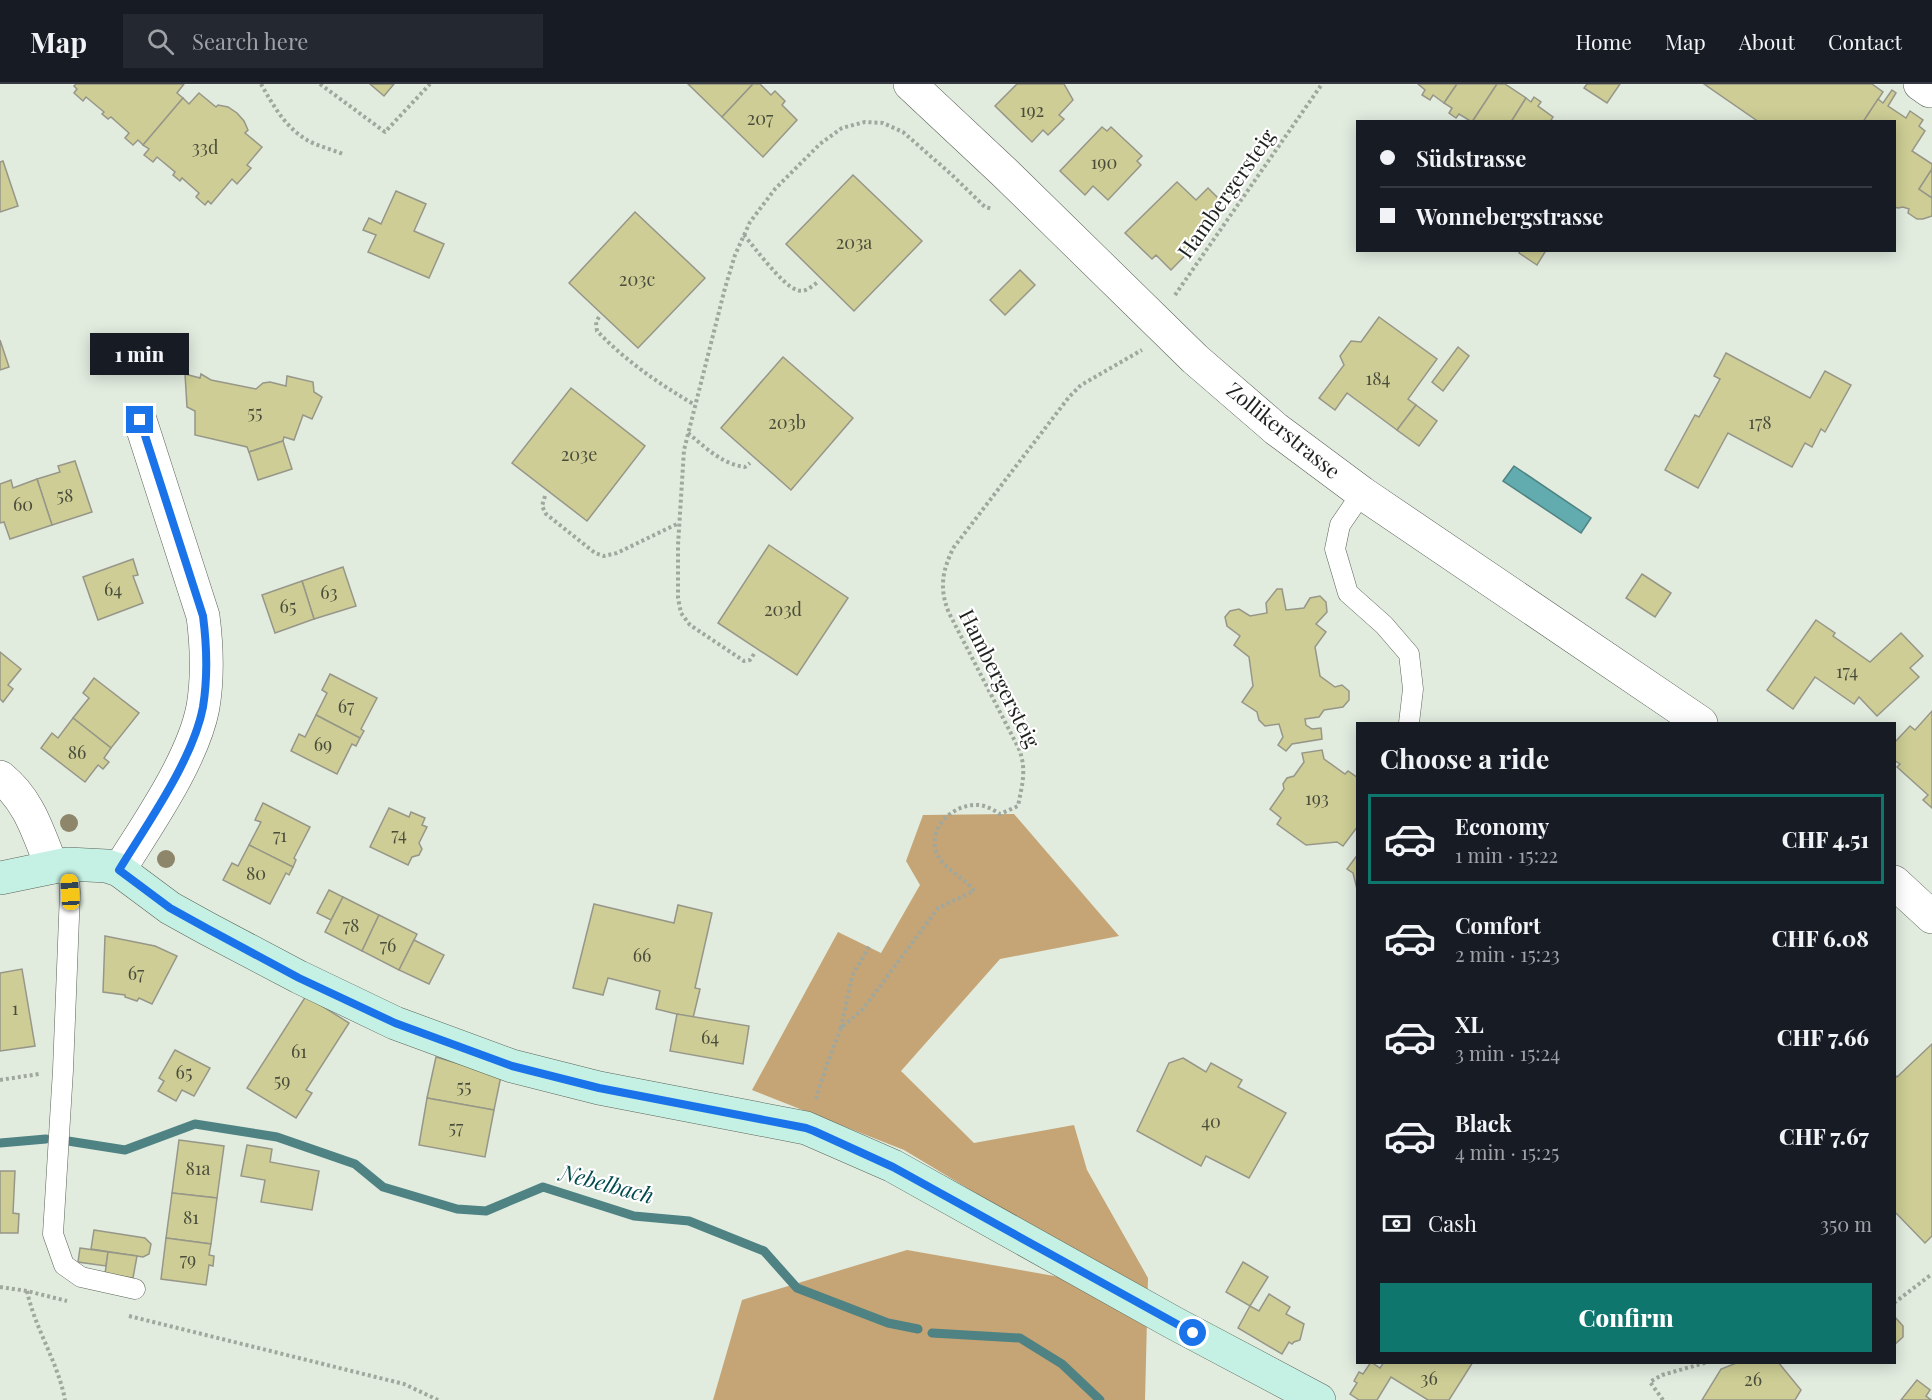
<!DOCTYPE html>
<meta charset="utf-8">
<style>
body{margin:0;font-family:"Playfair Display",serif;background:#242831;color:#f1f3f6;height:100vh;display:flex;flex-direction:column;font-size:22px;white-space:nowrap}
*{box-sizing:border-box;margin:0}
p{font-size:20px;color:#9ea1a6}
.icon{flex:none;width:33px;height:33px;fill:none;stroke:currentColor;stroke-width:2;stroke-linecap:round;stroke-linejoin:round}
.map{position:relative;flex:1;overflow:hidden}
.details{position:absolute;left:1356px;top:638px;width:540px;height:642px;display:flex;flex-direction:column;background:#171b24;border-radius:0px;box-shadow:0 3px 15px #0003}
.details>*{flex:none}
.guide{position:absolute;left:1356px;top:36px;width:540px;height:132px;border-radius:0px;box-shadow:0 3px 15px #0003;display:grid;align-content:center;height:132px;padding:0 24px;background:#171b24}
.end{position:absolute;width:27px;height:27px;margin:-14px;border:8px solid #1a73e8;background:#fff;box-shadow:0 0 0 3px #fff}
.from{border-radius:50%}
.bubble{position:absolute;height:42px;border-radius:0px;background:#171b24;box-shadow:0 3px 15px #0003;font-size:20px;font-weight:800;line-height:42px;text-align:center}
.car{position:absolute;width:18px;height:36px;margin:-18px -9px;border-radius:8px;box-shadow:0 0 4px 2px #0007;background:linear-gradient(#f5c518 24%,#345 0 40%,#f5c518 0 76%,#345 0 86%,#f5c518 0)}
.guide b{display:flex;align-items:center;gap:21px;height:57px;font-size:22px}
.guide b+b{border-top:2px solid #363941}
.guide i{width:15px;height:15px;background:#f1f3f6}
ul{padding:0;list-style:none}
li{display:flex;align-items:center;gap:18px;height:90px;margin:0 12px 9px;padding:0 12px;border:3px solid transparent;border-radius:0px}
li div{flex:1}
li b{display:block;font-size:22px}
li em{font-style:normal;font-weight:800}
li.selected{border-color:#0f766e}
li>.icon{width:54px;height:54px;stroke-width:1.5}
h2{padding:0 24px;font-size:27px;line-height:72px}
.pay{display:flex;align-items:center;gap:15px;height:66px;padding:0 24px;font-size:22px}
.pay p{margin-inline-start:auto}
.action{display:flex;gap:12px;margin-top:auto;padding:12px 24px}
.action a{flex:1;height:69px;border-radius:0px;background:#0f766e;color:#fff;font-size:24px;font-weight:800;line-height:69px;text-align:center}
header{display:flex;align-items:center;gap:36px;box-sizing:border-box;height:84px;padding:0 30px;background:#171b24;border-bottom:2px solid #363941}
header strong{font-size:28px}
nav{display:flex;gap:33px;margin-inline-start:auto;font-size:21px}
.search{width:420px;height:54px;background:#242831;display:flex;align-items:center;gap:15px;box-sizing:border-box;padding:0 21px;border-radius:0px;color:#9ea1a6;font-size:22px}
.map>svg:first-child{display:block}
</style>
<header>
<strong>Map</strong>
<div class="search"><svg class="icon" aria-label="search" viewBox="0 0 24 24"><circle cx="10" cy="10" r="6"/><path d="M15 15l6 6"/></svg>Search here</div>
<nav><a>Home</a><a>Map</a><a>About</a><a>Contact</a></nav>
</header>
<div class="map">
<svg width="1932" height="1316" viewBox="0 0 1932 1316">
<rect width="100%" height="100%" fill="#e1ebde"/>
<!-- forest -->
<polygon fill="#c5a475" points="1014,730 1119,852 1000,875 901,987 974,1059 1074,1041 1087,1086 1148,1194 1145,1316 713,1316 742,1216 907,1166 1139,1207 904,1066 752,1006 838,848 881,869 920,801 906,777 923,731"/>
<!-- water -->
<polygon fill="#62abaf" stroke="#4e8283" stroke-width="1.5" points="1514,382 1591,434 1581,449 1503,397"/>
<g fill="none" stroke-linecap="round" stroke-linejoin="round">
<!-- stream -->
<g stroke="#4e8283" stroke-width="9">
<polyline points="68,1057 125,1066 195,1040 277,1053 355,1080 383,1103 457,1125 486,1127 543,1103 634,1132 689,1137 764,1167 797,1204 888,1239 918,1245"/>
<polyline points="0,1059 46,1055"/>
<polyline points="932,1249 1020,1254 1062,1280 1100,1316"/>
</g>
</g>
<!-- building -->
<g fill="#cdcd95" stroke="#979789" stroke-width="1.5">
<polygon points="76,0 184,0 177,9 183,14 143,61 138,56 133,61 125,54 129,49 111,33 108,35 102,30 104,28 86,13 83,17 74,9 77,5 74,2"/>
<polygon points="370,0 394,0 384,12"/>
<polygon points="688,0 753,0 722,33"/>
<polygon points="753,0 760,0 771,11 775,7 785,17 782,21 797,36 763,73 722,33"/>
<polygon points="1017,0 1064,0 1073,16 1059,31 1064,35 1048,51 1043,46 1032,58 995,22"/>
<polygon points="1418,0 1457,0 1444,19 1433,11 1430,16 1422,11 1425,6"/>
<polygon points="1457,0 1497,0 1472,38 1459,30 1456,34 1449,29 1452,24 1444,19"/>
<polygon points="1497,0 1505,0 1526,14 1511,38 1472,38"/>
<polygon points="1587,0 1620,0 1607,19 1584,4"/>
<polygon points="1704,0 1872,0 1883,8 1863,38 1759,38"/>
<polygon points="1892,6 1896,9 1888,22 1906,34 1910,27 1923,36 1919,42 1925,47 1912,67 1932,80 1932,85 1919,105 1932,114 1932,132 1923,135 1917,135 1908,129 1909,125 1903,123 1898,124 1894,123 1894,38 1863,38 1878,15 1883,19"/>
<polygon points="199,9 216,23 218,21 228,23 237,29 244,37 248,46 245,49 262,63 247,81 251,84 237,100 232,95 211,120 208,117 205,121 196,113 199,109 182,94 180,97 173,91 175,88 157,73 153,78 144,71 149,65 143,61 183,14 189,20"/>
<polygon points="1534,13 1541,18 1538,22 1553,33 1550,38 1511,38 1526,14 1531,18"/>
<polygon points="1102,43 1107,47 1111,43 1142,72 1137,77 1141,81 1108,116 1093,102 1085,111 1060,87"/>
<polygon points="3,77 18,122 0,128 0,78"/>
<polygon points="1932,85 1932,114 1919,105"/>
<polygon points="853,91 922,157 854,227 786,160"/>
<polygon points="1177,98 1196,116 1208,104 1223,119 1207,134 1215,141 1171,186 1156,171 1152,175 1125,149"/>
<polygon points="396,107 426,120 414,147 444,160 429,194 368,168 376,151 363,146 369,134 381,140"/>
<polygon points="635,128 705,194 638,264 569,199"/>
<polygon points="1520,166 1543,166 1545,168 1537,181 1519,169"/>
<polygon points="1020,186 1035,201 1005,231 990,216"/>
<polygon points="1379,233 1437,275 1408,315 1416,321 1397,346 1347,309 1335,326 1319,314 1344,281 1340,272 1351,257 1361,258"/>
<polygon points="0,256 9,283 0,286"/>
<polygon points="1458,263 1469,272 1443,307 1432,298"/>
<polygon points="1726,269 1810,314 1825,287 1851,301 1825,348 1821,345 1812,363 1805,359 1792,383 1728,349 1698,404 1665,386 1695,331 1699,333 1720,295 1714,292"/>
<polygon points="783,273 853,334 791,406 721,344"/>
<polygon points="185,290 200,294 201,290 211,296 256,305 263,299 270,298 286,302 287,292 313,298 314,308 322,313 312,335 303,331 294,356 284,353 283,357 249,368 247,363 195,351 195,327 187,323"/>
<polygon points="571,304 645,362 587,437 512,379"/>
<polygon points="1416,321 1437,337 1419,362 1397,346"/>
<polygon points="283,357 292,385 258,396 249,368"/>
<polygon points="75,377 92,428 52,441 37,395 60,388 58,382"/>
<polygon points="37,395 52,441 10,455 4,438 0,439 0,400 11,396 13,404"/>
<polygon points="769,461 848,514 797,591 718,539"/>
<polygon points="133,475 138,491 133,492 143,519 98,536 83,493"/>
<polygon points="343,483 356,522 314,535 302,497"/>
<polygon points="1642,490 1671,509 1655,533 1626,514"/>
<polygon points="302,497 314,535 275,549 262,511"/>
<polygon points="1277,505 1282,505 1286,526 1304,524 1310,514 1320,512 1326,518 1327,528 1316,540 1326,548 1315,563 1320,592 1335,603 1342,601 1349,607 1349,616 1343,623 1324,626 1319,633 1305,635 1306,641 1312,645 1321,644 1322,655 1292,660 1286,667 1278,661 1283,653 1279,640 1265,642 1259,636 1257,628 1242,618 1253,602 1249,573 1234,561 1240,552 1227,542 1225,533 1230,527 1239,525 1250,532 1267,529 1266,519"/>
<polygon points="1816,536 1835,549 1833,552 1870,578 1901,549 1923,572 1910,584 1919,593 1877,632 1859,613 1854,620 1815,593 1793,625 1767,606"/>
<polygon points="0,568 21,585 8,601 13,605 3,618 0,615"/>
<polygon points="330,590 377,614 361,645 364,647 360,654 316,631 327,609 322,606"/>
<polygon points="94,594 139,629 111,664 73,634 89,614 83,609"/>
<polygon points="1932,627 1932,724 1923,716 1928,711 1897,683 1900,680 1894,676 1894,659 1910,642 1915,646"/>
<polygon points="316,631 360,654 356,662 352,660 337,690 291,667 299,650 305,653"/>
<polygon points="73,634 111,664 104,674 109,678 103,685 98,681 85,698 41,664 52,649 58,654"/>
<polygon points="1322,666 1324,675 1345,690 1348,687 1358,694 1358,742 1343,762 1337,758 1306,761 1277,740 1281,734 1270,725 1284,705 1283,700 1287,694 1294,692 1304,678 1302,669"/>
<polygon points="263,719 310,743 294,774 296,776 293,783 249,761 261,738 255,736"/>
<polygon points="389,724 409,733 411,728 425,734 422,741 427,743 419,759 422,765 419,771 412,773 408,781 370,763"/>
<polygon points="249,761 293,783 289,791 286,789 270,820 223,796 232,779 238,782"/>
<polygon points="1358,770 1358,809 1353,789 1347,785"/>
<polygon points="329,806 343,813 331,836 317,829"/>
<polygon points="343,813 379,831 362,867 325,848"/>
<polygon points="594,820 674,839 678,821 712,829 695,904 700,905 693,934 656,925 660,907 608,894 603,911 573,904"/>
<polygon points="379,831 417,850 399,886 362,867"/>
<polygon points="105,852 155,862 177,872 152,920 139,914 137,917 125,913 125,911 103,908"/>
<polygon points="414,856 444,871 429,900 399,886"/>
<polygon points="22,885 35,962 0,967 0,889"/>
<polygon points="306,912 349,939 306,1006 312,1009 296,1034 247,1004"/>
<polygon points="677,930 749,942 743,980 670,967"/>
<polygon points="1932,960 1932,1152 1925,1159 1894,1127 1894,990 1897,993"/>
<polygon points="175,966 210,984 194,1012 182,1006 176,1017 158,1007 164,997 159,994"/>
<polygon points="436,973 501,992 494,1026 427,1014"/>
<polygon points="1183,974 1206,988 1211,979 1242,996 1238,1003 1286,1029 1249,1094 1206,1072 1201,1082 1137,1047 1169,979"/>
<polygon points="427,1014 494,1026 485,1073 419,1061"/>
<polygon points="179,1056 224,1062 217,1114 172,1109"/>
<polygon points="247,1061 272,1065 270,1078 319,1087 312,1126 261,1118 265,1096 241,1092"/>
<polygon points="0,1087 15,1087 13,1129 19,1130 18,1149 0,1149"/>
<polygon points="172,1109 217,1114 211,1160 166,1154"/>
<polygon points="94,1146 145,1154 151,1160 149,1170 143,1173 91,1165"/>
<polygon points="166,1154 211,1160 209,1171 214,1172 213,1182 209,1181 206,1201 161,1195"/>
<polygon points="80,1164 108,1168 106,1182 78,1178"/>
<polygon points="108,1168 137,1172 133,1194 105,1190"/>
<polygon points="1243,1178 1268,1193 1250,1222 1226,1208"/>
<polygon points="1269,1210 1290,1223 1286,1230 1304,1240 1300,1256 1294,1258 1292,1260 1289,1258 1282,1270 1238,1244 1250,1222 1259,1227"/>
<polygon points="1894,1232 1903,1242 1903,1253 1894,1261"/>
<polygon points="1371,1278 1380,1284 1384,1278 1473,1278 1449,1316 1428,1316 1391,1293 1377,1316 1359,1316 1350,1310 1357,1299 1354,1297 1359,1288 1363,1290"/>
<polygon points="1739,1278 1778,1278 1801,1306 1795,1316 1702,1316 1721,1285"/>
<polygon points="1917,1296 1930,1306 1926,1312 1931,1316 1901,1316"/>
</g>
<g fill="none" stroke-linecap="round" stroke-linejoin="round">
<!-- lane casing -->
<g stroke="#5b6459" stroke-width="21">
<g id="lane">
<polyline points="1362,409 1340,441 1335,465 1348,509 1384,541 1409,570 1413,605 1409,639"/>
<polyline points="68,780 70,808 63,986 53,1150 64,1181 81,1193 135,1205"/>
</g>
</g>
<!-- street casing -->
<g stroke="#5b6459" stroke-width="34">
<g id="street">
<polyline points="910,0 1005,89 1195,275 1276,345 1362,409 1701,639"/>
<polyline points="1920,0 1930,7 1932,3"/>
<path d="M0,693C30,717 38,749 52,783"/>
<path d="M119,786C147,741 193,676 203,623C208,593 207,563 203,532L140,336"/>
<polyline points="1894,798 1932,833"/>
</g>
</g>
<!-- secondary casing -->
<g stroke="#5b6459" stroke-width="34">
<polyline id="secondary" points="0,794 68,780 107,782 119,786 170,824 208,845 299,893 395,939 512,982 599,1004 806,1044 893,1082 1174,1239 1319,1316"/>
</g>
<!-- path -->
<g stroke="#a0a89e" stroke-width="4" stroke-dasharray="3 3" stroke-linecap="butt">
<path d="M261,0C273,21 285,43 307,56C317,62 331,65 343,70"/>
<polyline points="320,0 385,48 430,0"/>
<path d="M744,151C755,164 783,202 797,206C805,209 811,203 818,198"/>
<polyline points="1175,211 1322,0"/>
<path d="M599,233L596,238L597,247C627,278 658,299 695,321"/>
<path d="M688,349C706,364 722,380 745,383L750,379"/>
<polyline points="545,412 542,422 546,430 595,469 604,472 617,469 679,439"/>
<polyline points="754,570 750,576 744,577 690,541 681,529 678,514 678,461 684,366 725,204 735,171 750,138 775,105 820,60 842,44 865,38 883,39 903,48 952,91 985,123 993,125"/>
<polyline points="841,944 852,892 870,861"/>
<polyline points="0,996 39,990"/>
<path d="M816,1015L827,980L841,944L863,925L938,824L974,807C964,793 944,785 937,770C926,744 954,719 979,721C987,722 994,726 1000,730L1018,722C1022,701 1027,686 1019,665L949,529C939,505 942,486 954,463L1069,313L1081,301L1142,266"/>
<polyline points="0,1203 27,1207 67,1217"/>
<path d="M27,1207C35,1245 58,1278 65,1316"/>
<polyline points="1894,1219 1932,1190"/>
<polyline points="129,1232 404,1300 438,1316"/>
<polyline points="1663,1316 1650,1298 1662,1291 1708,1278"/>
</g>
<!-- lane -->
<use href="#lane" stroke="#fff" stroke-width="20"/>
<!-- street -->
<use href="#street" stroke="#fff" stroke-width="33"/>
<!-- secondary -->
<use href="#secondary" stroke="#c5f1e4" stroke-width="33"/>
</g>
<!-- trees -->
<g fill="#8e866b">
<circle cx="69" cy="739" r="9"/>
<circle cx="166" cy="775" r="9"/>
</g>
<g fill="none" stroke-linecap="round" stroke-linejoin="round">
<!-- route -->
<path stroke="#1a73e8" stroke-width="8" d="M140,336L203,532C207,563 208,592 203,623C193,676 147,740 119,786L170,824L208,845L299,894L395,939L512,982L599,1004L806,1044L814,1047L893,1083L1193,1249"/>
</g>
<g text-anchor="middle" stroke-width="4.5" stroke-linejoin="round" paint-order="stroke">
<!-- number labels -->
<g font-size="18" fill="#4a4d3b">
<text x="1032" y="33">192</text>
<text x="760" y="41">207</text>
<text x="205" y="70">33d</text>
<text x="1104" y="85">190</text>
<text x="854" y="165">203a</text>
<text x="637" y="202">203c</text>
<text x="1378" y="301">184</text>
<text x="255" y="335">55</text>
<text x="787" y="345">203b</text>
<text x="1760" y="345">178</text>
<text x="579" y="377">203e</text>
<text x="65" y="418">58</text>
<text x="23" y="427">60</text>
<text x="113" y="512">64</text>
<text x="329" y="515">63</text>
<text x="288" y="529">65</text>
<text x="783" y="532">203d</text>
<text x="1847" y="594">174</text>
<text x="346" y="629">67</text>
<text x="323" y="667">69</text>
<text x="77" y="675">86</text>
<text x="1317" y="721">193</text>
<text x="399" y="757">74</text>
<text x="280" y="758">71</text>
<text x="256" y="796">80</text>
<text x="351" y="848">78</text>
<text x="388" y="868">76</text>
<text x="642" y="878">66</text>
<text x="136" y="896">67</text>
<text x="15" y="931">1</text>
<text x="710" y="960">64</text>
<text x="299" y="974">61</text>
<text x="184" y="995">65</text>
<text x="282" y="1003">59</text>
<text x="464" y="1009">55</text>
<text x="1211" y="1044">40</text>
<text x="456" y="1050">57</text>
<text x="198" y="1091">81a</text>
<text x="191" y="1140">81</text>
<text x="188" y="1182">79</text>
<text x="1429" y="1301">36</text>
<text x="1753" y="1302">26</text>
</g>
<!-- street labels -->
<g font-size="21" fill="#1e221d" stroke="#fff">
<text transform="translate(1227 110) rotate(-55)" y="7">Hambergersteig</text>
<text transform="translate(1283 347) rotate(39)" y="7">Zollikerstrasse</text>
<text transform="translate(999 595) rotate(63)" y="7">Hambergersteig</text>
</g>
<!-- water labels -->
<g font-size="22" font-style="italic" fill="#024a4c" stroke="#fff">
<text transform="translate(607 1100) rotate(15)" y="8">Nebelbach</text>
</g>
</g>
</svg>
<i class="end from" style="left:1193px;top:1249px"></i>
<i class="end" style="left:140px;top:336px"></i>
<div class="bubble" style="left:90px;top:249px;width:99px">1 min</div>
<i class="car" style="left:70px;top:808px;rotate:356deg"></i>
<div class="guide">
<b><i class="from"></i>Südstrasse</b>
<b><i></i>Wonnebergstrasse</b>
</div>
<section class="details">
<h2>Choose a ride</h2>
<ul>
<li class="selected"><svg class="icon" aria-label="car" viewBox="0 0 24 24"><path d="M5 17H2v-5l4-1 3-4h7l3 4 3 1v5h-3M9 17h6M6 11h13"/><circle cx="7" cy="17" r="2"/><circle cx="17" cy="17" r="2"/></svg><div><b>Economy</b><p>1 min · 15:22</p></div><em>CHF 4.51</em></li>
<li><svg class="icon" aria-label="car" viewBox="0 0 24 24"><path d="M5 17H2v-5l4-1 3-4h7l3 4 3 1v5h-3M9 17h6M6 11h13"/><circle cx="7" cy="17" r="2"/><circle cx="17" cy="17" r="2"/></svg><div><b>Comfort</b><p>2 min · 15:23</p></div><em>CHF 6.08</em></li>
<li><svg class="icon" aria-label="car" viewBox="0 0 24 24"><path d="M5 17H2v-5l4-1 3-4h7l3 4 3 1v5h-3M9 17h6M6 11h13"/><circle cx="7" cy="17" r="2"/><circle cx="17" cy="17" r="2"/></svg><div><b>XL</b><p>3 min · 15:24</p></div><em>CHF 7.66</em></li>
<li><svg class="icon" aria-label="car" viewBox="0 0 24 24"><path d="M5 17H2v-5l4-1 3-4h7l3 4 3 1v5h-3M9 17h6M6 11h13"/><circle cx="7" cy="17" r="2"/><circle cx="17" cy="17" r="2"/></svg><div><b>Black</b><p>4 min · 15:25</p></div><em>CHF 7.67</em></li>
</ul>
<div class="pay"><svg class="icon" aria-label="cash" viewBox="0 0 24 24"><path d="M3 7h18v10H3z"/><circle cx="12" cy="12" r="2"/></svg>Cash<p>350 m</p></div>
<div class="action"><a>Confirm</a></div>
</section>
</div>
